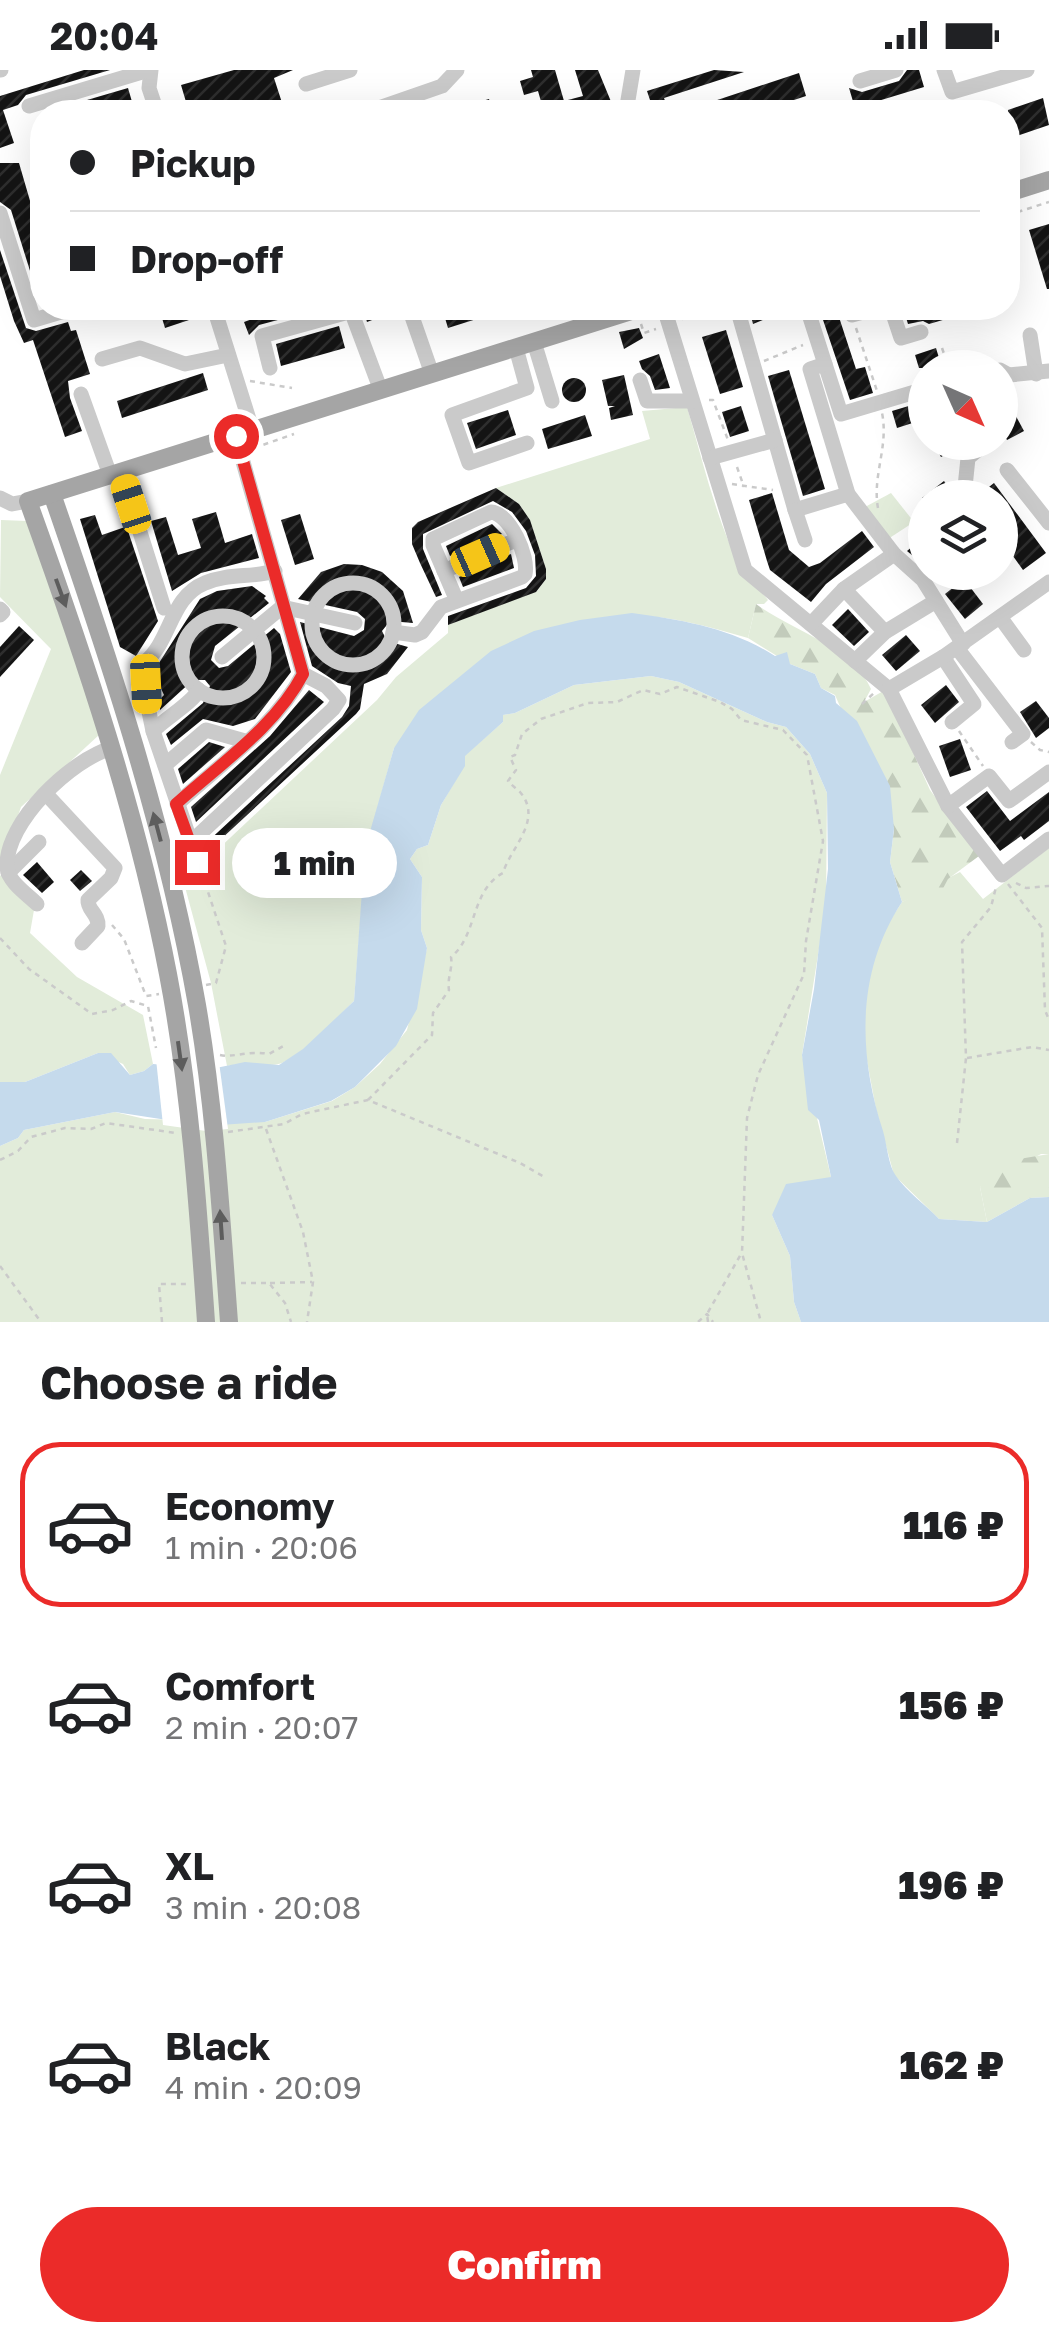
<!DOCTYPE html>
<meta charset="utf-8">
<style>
body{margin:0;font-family:"Golos Text",sans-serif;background:#f2f2f2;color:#202124;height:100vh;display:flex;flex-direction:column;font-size:38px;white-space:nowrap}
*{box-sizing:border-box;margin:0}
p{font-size:32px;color:#757577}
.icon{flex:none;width:55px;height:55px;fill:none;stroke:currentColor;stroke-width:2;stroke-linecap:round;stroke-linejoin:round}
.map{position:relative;height:1252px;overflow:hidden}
.panel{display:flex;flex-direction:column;background:#fff;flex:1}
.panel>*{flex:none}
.hud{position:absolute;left:30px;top:30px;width:990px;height:220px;border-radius:40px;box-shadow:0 10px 40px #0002;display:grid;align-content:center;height:220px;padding:0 40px;background:#fff}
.needle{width:65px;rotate:135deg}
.tools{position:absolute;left:908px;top:280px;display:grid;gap:20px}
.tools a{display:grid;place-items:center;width:110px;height:110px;border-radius:50%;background:#fff;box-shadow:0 10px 40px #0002;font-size:50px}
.end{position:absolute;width:45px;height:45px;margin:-22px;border:12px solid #eb2b29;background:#fff;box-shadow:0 0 0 5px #fff}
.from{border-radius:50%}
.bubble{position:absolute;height:70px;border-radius:35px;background:#fff;box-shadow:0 10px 40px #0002;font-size:32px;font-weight:800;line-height:70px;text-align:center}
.car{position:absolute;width:30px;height:60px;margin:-30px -15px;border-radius:12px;box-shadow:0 0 8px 2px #0007;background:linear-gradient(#f5c518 24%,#345 0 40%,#f5c518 0 76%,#345 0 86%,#f5c518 0)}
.hud b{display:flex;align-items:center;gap:35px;height:95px;font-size:38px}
.hud b+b{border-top:2px solid #e0e0e0}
.hud i{width:25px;height:25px;background:#202124}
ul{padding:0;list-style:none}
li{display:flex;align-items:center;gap:30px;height:165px;margin:0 20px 15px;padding:0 20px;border:5px solid transparent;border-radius:40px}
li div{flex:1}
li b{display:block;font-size:38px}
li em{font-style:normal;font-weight:800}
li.current{border-color:#eb2b29}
li>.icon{width:90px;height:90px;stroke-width:1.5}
h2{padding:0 40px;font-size:45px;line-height:120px}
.primary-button{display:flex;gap:20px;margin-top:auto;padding:20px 40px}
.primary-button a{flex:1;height:115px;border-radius:60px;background:#eb2b29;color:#fff;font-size:40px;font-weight:800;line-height:115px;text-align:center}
.status{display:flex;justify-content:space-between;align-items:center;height:70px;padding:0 50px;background:#fff;direction:ltr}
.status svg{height:28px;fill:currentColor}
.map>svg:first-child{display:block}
</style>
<div class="status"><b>20:04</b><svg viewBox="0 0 49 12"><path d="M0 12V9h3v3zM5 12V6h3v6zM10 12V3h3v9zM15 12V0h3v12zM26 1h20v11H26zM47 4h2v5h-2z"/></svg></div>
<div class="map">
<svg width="1049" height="1252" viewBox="0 0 1049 1252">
<defs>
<pattern id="forest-firs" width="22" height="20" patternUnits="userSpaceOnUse" patternTransform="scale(2.5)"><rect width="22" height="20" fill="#e2ecda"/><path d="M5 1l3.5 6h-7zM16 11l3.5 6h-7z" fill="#c2cbbb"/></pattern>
<pattern id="building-hatch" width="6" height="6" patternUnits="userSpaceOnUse" patternTransform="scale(2.5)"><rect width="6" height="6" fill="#141414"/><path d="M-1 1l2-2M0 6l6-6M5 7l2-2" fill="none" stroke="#2e2e2e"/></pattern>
</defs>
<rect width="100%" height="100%" fill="#fff"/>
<!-- green -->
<g fill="#e2ecda">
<path d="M687,337C703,392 716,450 742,501C748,512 760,519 768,530L764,534H756L748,568C701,555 655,540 606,548L394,678L366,779L354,931C333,951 309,981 282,993C269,998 243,992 227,996L211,913L185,817L197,799L377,630L396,607L448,563V555L537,521L546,509V499L530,451L519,434L496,418L650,369L642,341Z"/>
<polygon points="891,423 914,452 888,469 865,437"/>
<polygon points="1,450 27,451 100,664 21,737 0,798 0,705 51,579 0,527"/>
<polygon points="651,606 679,612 767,652 786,657 810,684 827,723 826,835 802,985 831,1107 772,1145 790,1186 794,1232 801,1252 0,1252 0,1076 18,1068 24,1060 115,1042 145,1049 265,1052 332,1031 355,1017 380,994 407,960 427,878 421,860 422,807 410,789 417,779 428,775 441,735 464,696 464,686 503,652 502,645 515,643 574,615"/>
<polygon points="1049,778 1049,1084 1041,1084 980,1117 987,1152 939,1149 894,1105 876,1039 864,975 865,939 870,901 885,858 902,832 960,802 983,829"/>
<polygon points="0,805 34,840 30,863 77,907 143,945 153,994 144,1001 130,1005 123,994 98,983 25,1012 0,1012"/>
</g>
<!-- forest -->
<g fill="url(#forest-firs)">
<path d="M756,534C790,559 854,578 871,619L864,632L885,620L930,720L979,786L948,809L939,826L922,824L902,832L890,792L894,759L835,625L821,618L815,604L790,594L748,568Z"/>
<polygon points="1049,1084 1049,1127 1030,1128 987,1152 980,1117 1002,1092"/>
</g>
<!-- water -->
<path fill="#c5daec" d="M632,543C683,550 731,558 775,586L787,582L790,594L815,604L821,618L835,626L836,633L857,651L890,716L894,759L890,792L902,832C856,902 858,984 883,1061C887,1074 888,1095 896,1106C906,1121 926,1135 939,1149L987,1152L1030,1128L1049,1127V1252H801L794,1232L790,1186L772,1145L786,1114L831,1107L819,1050L808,1040L802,985L814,919L828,799L827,723L810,684L786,657L767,652L679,612L651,606L574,615L515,643L503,645V652L465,686V696L441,735L428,775L417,779L410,789L422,807L421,860L427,878L417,939L396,976L355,1017L331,1031L265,1052L206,1056L115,1042L24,1060L18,1068L0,1076V1012H25L98,983H111L130,1005L144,1001L153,994L211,999L245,992L279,995L303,979L354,931L365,779L394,678L419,640L491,581L534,561L580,550Z"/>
<!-- pier -->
<polygon fill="#fff" points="156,989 219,992 228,1059 206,1061 163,1055"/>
<!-- building -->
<g fill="url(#building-hatch)">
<polygon points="84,0 110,0 26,25 18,35 3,40 14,73 0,78 0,26"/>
<polygon points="234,0 293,0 274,8 285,42 189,42 181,15"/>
<polygon points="531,0 555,0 564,31 583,26 575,0 598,0 612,34 583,42 544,42 538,21 524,25 520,11 533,7"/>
<polygon points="714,0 744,2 664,28 669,42 654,42 647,21"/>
<polygon points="907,0 919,0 924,17 855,38 849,18 862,22 899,11"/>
<polygon points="799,3 806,26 788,32 791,42 681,42"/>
<polygon points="128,18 135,42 115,42 111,31 75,42 46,42"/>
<polygon points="1043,28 1049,55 1008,69 1008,40"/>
<polygon points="489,29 493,42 453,42 452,40"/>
<polygon points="0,93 19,93 42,172 41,236 11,140 0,132"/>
<polygon points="1049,154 1049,219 1047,219 1029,160"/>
<polygon points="0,180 26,258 36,261 68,252 71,261 76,260 90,304 68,311 70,328 82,361 65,367 33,270 24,273 14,251 0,206"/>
<polygon points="159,238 185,238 189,250 165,258"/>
<polygon points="252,238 323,238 259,255 249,265 244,252 255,248"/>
<polygon points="363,238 398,238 398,240 367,252"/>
<polygon points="442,238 504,238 505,240 448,258"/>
<polygon points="749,238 765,238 768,248 753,254"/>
<polygon points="819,238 836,238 856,299 865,297 873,323 850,330"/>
<polygon points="903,238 977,238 977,240 929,254 923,251 908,254"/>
<polygon points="339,256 345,278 281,296 276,274"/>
<polygon points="639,258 643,268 624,279 619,262"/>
<polygon points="726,260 743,317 720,324 702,267"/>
<polygon points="936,278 942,298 919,298 915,285"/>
<polygon points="659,284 670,318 655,320 650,306 642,299 639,291"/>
<polygon points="789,300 825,419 803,426 768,306"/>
<polygon points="203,303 208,320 122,348 117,331"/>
<polygon points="624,305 633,345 611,350 609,338 615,336 608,336 602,310"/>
<circle cx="574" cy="320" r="12"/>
<polygon points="1000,317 1024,361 1007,370 1000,358"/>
<polygon points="922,332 925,349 897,358 892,341"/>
<polygon points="741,336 749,361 730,367 722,342"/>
<polygon points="508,340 516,365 476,379 467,353"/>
<polygon points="585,345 592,366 548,379 542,359"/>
<polygon points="933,372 968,372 941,387"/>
<polygon points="944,411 956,428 922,428"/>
<polygon points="994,413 1046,483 1023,500 1000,468 1000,428 975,428"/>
<polygon points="496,418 519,434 530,450 546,499 546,509 536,522 448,555 448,546 526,518 536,506 535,485 526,461 512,442 493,431 423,464 423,479 442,525 436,527 420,493 412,474 412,458 418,452"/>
<polygon points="772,423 789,480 809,497 820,493 862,461 874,477 826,514 811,532 770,500 767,491 749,430"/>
<polygon points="216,442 225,473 252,464 259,488 201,503 172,521 151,451 166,447 178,485 201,478 192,449"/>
<polygon points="300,444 314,489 295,495 281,450"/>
<polygon points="95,445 102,465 125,457 128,461 158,551 136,586 120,577 80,449"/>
<polygon points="492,454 502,464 450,486 446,476"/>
<polygon points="925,466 925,486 919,491 907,481"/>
<polygon points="511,484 514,498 463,517 459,507"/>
<polygon points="344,494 362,495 382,502 403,521 413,553 390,551 382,561 387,571 408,577 387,604 364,614 360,639 356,644 206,783 204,775 342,647 349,636 351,616 338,613 312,596 300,552 354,566 364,560 365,549 357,542 298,529 321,502"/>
<polygon points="964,509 983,534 965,549 945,524"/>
<polygon points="252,516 266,526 264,528 269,533 215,576 211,590 219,598 228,596 274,558 280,564 291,602 255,649 233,656 203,649 171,675 166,664 203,633 210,616 205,610 193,610 160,640 159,630 164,625 158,612 157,596 200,529 217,521"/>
<polygon points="848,539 869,562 854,576 832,555"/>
<polygon points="19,556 34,570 0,607 0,577"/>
<polygon points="906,565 920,581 896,601 882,585"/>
<polygon points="946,615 959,632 935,653 921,635"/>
<polygon points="309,620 324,632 196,752 191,737 270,666"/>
<polygon points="1036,631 1049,648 1049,658 1036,668 1020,642"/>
<polygon points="960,669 971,700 950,707 939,676"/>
<polygon points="209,672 225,677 183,714 178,699"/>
<polygon points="987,721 1010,751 1049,722 1049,751 1024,770 1021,766 1000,781 966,737"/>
<polygon points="37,792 54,812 42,823 23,805"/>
<polygon points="81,800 92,811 80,821 70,810"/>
</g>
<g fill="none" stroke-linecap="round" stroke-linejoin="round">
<!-- path -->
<g stroke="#cacaca" stroke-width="2.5" stroke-dasharray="5 5" stroke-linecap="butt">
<polyline points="1008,145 1049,132"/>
<polyline points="682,249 713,238"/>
<polyline points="641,254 644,263 656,259"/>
<polyline points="856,258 877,321"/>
<polyline points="942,278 949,298"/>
<polyline points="764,291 803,275"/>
<polyline points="250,311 292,318"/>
<polyline points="709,330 713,330 728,370"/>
<polyline points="254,378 294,364"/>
<polyline points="737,397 744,417"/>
<polyline points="732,414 773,420"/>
<path d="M878,438C872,406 889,376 882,343"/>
<polyline points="862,634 875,622"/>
<polyline points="959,661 983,696"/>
<polyline points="1031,672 1040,680 1049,682"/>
<polyline points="1016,813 1026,818 1049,816"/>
<polyline points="1008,814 1042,858 1045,940 1049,950"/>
<polyline points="112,855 124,869 146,926 159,924"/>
<polyline points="0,868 29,899 92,944 113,940 131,931 148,936 156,978"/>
<polyline points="206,915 216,913 226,876 208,822"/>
<path d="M220,985C234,988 248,980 269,984L287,974"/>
<polyline points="967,988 1032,977 1049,980"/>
<path d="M368,1030L432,965L433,943L449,920C447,907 453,899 451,887C478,865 470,821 503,803C510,778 544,750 520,722C516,718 511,715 508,711L516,700L510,687L515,685L522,664L541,649L588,633L617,632L643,620L660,624L677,617L720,632L732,639L741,650L783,660L807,685L823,771L806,871L804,904L758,1005L747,1048L742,1183L761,1252"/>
<polyline points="266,1059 303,1162 313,1212 307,1252"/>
<polyline points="228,1062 284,1054 302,1044 368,1030 520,1093 546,1108"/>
<polyline points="957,1073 966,988 962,872 991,837 996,817"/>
<polyline points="0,1090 18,1081 31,1067 65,1058 91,1059 106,1053 176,1063"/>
<polyline points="0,1196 41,1252"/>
<polyline points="241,1213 269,1213 285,1233 291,1252"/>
<polyline points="270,1213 312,1212"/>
<polyline points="162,1252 159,1214 188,1214"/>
<polyline points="698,1252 707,1244 713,1252"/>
<polyline points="708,1252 707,1244 741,1184"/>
</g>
<!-- minor -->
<g stroke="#cacaca" stroke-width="15">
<polyline points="0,0 1,0"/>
<polyline points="151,0 149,18 157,42"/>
<polyline points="944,0 952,22 1027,0"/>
<polyline points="860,11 896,0"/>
<polyline points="306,14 350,0"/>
<polyline points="29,36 142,2"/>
<polyline points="367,42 442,16 457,0"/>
<polyline points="626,42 633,0"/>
<polyline points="0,143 34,250 71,239"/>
<polyline points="214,238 253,362"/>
<polyline points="350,238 381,321"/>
<polyline points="409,238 432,304"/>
<polyline points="664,238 745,500 889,619 948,736 1002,805 1049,769"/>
<polyline points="737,238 795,440 848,424"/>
<polyline points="807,238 841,344 925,319"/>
<polyline points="847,238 852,245 878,238"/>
<polyline points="891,238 901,268 921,262"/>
<polyline points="1030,265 1036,304"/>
<polyline points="534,272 552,331"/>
<polyline points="516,278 527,318 452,345 469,393 527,373"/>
<polyline points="102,289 140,278 185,294 228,285"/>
<polyline points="825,294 810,299 848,424 894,484 923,510 963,574"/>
<polyline points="270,298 262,266 352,241"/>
<polyline points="1000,300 1009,305 1049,301"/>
<polyline points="640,310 647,331 692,331"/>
<polyline points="81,324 110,405"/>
<polyline points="710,388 775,370"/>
<polyline points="1007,400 1049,453"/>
<polyline points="121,402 164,538"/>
<polyline points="965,417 968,388 987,372"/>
<polyline points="0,428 12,434 28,431"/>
<polyline points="795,440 805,470"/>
<polyline points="444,501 516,470"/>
<circle cx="353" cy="554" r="41"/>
<polyline points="844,519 894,484"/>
<polyline points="282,537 355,553"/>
<polyline points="0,539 3,542 0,545"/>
<circle cx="223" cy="587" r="41"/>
<polyline points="1000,547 1024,580"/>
<polyline points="811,554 844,519 885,562"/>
<path d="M393,562L415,565L422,562L441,537L522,507L525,504C529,486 510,444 491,442L433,469V475L457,531"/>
<polyline points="957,578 1023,664 1012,672"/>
<polyline points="222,587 282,537"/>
<polyline points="943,587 974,634 952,652"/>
<polyline points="855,591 885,562 936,531"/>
<polyline points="889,619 943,587 1049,512"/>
<path d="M153,661C167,647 191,634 199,620"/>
<polyline points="165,695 206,660 245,671"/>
<path d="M47,725L115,798L111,808L88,830C87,840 99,844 98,856L82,873"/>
<path d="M177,734C219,695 276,656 303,604"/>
<polyline points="948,736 989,706 1009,731 1049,702"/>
<polyline points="190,773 333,639 339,630 326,616 303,604 236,367"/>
<polyline points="8,803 39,772"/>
<path d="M204,811L153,661L148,637L145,592C171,571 170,527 205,513C228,503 251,508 275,501"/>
<path d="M37,834C27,824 8,812 7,797C5,752 72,689 112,678"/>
</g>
<!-- major -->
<g stroke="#a5a5a5" stroke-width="18">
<polyline points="1008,123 1049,110"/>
<path d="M52,424C110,591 166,759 197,935C215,1039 221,1146 229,1252"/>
<path d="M206,1252C198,1136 190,1019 168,904C137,742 84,586 28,431L641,238"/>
</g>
</g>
<!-- one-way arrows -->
<defs><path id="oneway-solid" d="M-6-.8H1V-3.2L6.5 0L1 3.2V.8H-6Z" transform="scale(2.5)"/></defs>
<g fill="#5d5d5d">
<use href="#oneway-solid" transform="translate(61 523) rotate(70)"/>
<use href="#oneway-solid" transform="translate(157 757) rotate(-105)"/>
<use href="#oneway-solid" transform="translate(180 986) rotate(82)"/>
<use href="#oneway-solid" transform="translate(221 1155) rotate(-94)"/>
</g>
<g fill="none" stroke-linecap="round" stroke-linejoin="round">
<!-- route -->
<path stroke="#eb2b29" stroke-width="12" d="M197,792L176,734C219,695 276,656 303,604L236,366"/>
</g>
</svg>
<div class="tools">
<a><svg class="needle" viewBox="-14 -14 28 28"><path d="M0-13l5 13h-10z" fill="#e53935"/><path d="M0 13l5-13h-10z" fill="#757577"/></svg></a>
<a><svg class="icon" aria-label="layers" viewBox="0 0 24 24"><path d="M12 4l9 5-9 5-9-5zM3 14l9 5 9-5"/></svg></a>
</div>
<i class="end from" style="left:236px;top:366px"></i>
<i class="end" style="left:197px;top:792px"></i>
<div class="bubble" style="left:232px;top:758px;width:165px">1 min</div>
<i class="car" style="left:131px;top:434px;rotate:342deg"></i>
<i class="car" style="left:480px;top:485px;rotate:66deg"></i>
<i class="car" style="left:146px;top:614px;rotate:177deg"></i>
<div class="hud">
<b><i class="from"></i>Pickup</b>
<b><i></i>Drop-off</b>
</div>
</div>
<section class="panel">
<h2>Choose a ride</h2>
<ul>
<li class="current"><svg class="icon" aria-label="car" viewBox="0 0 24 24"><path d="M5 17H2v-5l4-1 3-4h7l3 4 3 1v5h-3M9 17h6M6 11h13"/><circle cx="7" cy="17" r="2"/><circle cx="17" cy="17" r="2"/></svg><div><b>Economy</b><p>1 min · 20:06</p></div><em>116 ₽</em></li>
<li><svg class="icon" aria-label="car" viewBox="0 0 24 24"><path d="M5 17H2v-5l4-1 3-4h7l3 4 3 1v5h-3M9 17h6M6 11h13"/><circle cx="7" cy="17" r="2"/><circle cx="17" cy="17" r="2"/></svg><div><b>Comfort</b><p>2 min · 20:07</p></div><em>156 ₽</em></li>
<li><svg class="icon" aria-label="car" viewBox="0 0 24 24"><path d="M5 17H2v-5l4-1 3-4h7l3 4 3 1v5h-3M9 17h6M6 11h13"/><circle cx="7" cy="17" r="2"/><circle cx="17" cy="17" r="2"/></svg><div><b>XL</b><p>3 min · 20:08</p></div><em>196 ₽</em></li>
<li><svg class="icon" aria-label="car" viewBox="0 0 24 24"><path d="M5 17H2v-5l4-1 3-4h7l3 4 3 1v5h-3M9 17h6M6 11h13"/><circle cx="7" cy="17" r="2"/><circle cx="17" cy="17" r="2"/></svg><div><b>Black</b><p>4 min · 20:09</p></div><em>162 ₽</em></li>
</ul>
<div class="primary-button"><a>Confirm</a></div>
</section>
